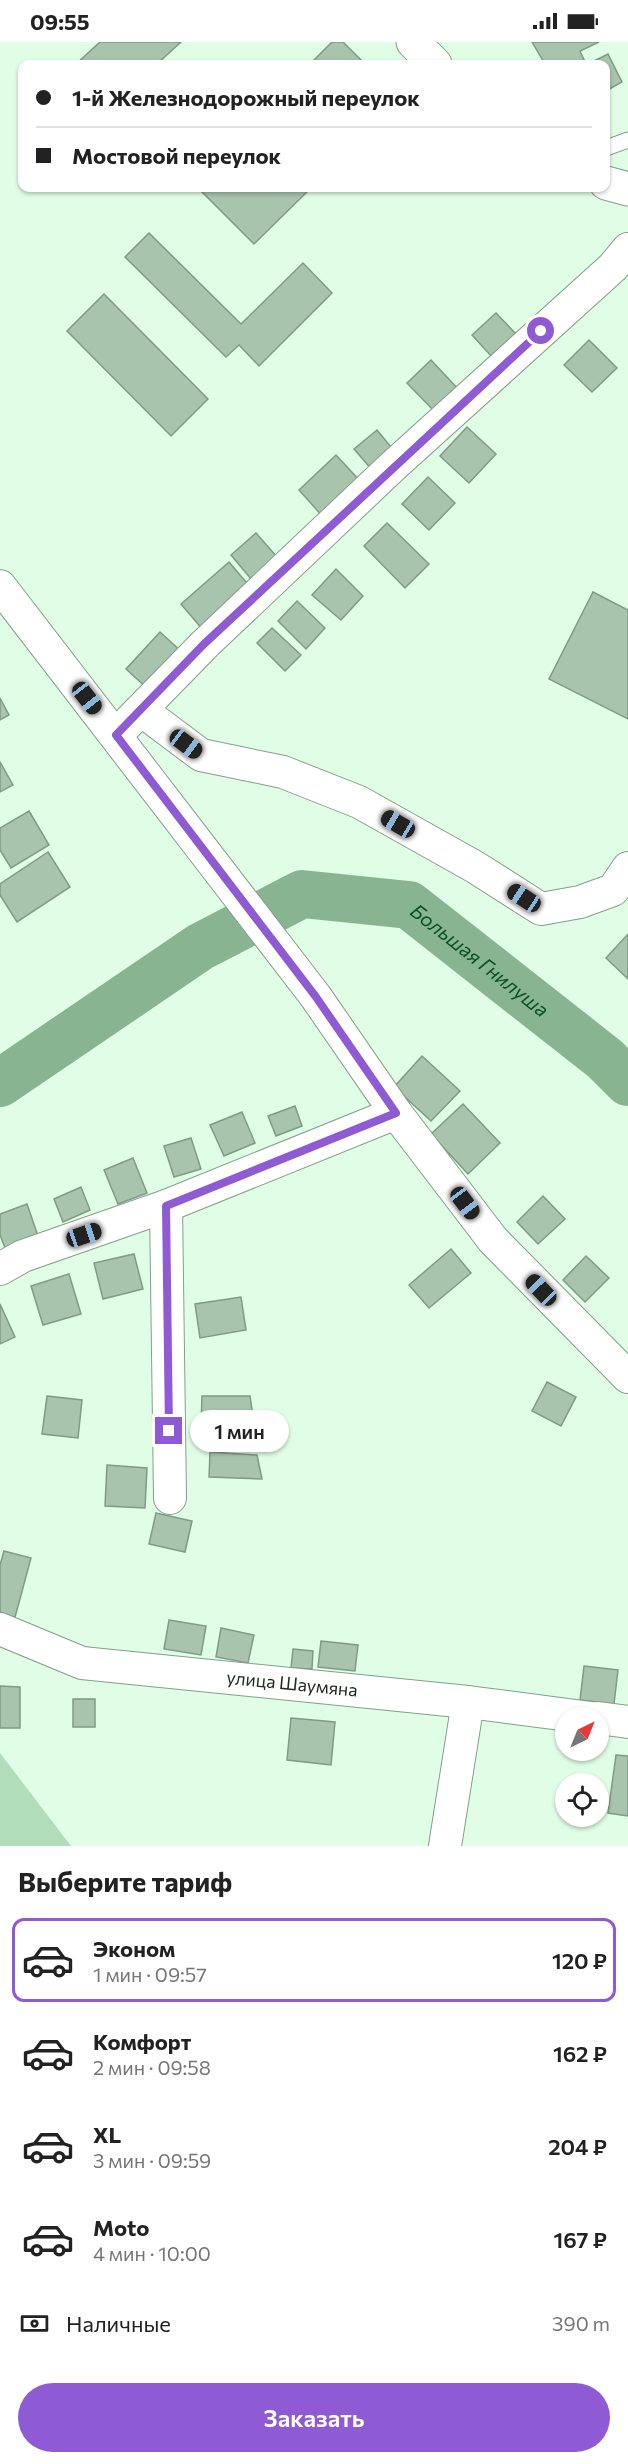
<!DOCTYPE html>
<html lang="ru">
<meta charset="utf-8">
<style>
body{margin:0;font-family:Commissioner,sans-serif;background:#f6f6f6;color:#222;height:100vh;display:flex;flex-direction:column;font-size:22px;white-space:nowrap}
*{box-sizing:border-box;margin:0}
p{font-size:20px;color:#767676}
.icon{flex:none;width:33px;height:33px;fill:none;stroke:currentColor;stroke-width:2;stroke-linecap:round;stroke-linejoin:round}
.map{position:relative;height:1804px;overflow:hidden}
.panel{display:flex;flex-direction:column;background:#fff;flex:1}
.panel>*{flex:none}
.banner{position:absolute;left:18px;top:18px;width:592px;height:132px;border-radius:12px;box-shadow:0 2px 4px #0004;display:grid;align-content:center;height:132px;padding:0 18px;background:#fff}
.needle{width:39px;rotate:43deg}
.fabs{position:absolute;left:555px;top:1665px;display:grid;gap:12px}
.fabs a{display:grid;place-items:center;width:54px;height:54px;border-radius:50%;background:#fff;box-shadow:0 2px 4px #0004;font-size:30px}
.end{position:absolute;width:27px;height:27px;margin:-14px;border:8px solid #8f5bd4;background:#fff;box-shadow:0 0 0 3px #fff}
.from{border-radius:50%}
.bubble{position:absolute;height:42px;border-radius:21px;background:#fff;box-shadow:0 2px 4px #0004;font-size:20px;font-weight:600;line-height:42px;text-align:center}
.car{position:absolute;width:18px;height:36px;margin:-18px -9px;border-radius:8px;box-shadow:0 0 4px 2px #0007;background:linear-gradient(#222 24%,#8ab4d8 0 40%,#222 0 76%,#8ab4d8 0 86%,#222 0)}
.banner b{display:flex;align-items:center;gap:21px;height:57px;font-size:22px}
.banner b+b{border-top:2px solid #e0e0e0}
.banner i{width:15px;height:15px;background:#222}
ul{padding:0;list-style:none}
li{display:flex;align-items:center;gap:18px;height:84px;margin:0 12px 9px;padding:0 6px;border:3px solid transparent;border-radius:12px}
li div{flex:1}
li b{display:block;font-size:22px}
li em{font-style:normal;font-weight:600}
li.active{border-color:#8f5bd4}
li>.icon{width:54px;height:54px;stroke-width:1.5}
h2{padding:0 18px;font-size:27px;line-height:72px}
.pay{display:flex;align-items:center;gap:15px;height:66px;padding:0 18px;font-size:22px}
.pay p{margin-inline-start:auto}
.button{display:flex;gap:12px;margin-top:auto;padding:12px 18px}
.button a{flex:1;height:69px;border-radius:36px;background:#8f5bd4;color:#fff;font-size:24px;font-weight:600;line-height:69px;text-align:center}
.status{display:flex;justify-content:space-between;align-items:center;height:42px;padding:0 30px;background:#fff;direction:ltr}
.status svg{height:16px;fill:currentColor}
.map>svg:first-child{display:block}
</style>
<div class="status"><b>09:55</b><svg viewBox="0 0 49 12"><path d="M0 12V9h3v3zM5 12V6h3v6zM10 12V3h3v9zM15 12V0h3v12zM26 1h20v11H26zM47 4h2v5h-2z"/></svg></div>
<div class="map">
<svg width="628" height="1804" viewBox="0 0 628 1804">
<rect width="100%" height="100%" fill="#e0fee6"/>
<!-- green -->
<polygon fill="#b1ddba" points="0,1711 71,1804 0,1804"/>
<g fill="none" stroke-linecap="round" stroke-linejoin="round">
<!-- river -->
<path stroke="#89b492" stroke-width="48" id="s1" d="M0,1041L200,905L302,852L409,863L605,1017L628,1040"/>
</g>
<!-- building -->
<g fill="#a8c4ad" stroke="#809b85" stroke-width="1.5">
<polygon points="100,0 181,0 157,22 76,22"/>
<polygon points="332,0 343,0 365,22 310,22"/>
<polygon points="532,0 599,0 580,9 586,22 545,22"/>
<polygon points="608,12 622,40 606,49 606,22 588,22"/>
<polygon points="198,146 311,146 254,202"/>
<polygon points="149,191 241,282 303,221 332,251 259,324 239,303 226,315 125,215"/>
<polygon points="104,252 208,357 171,394 67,289"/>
<polygon points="496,271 516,292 492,315 472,293"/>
<polygon points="589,298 617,326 592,350 564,323"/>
<polygon points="431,318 460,349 436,371 407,341"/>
<polygon points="467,385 496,412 469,441 440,414"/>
<polygon points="377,388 395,410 373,429 354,407"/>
<polygon points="336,413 362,441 324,476 299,448"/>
<polygon points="428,435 455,461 429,488 402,462"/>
<polygon points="387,481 429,522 405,546 364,504"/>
<polygon points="256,491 277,515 251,537 231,513"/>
<polygon points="229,520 251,546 203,588 181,562"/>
<polygon points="336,527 363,554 341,578 312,553"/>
<polygon points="593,550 628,568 628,677 549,637"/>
<polygon points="297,559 325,586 306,607 278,579"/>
<polygon points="272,586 301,613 285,629 257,601"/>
<polygon points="160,590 183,611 149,648 126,627"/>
<polygon points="0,656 9,673 0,678"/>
<polygon points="0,720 13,743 0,750"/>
<polygon points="29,769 49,803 11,826 0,808 0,786"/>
<polygon points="48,810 70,845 17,880 0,853 0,842"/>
<polygon points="628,892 628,937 606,916"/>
<polygon points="422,1014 460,1049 431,1079 394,1045"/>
<polygon points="463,1062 500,1101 468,1132 431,1092"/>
<polygon points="295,1064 302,1084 276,1094 268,1074"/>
<polygon points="242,1070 255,1101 224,1114 210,1083"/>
<polygon points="191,1096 201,1127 174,1135 164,1104"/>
<polygon points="133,1116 147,1151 118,1162 104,1128"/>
<polygon points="81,1145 90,1168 63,1180 54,1157"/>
<polygon points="543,1154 565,1177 538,1202 517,1180"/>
<polygon points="27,1162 38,1194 5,1206 0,1193 0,1172"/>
<polygon points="451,1207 471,1231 429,1266 409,1243"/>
<polygon points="134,1212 143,1247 103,1257 94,1221"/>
<polygon points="586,1214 609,1236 585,1260 563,1238"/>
<polygon points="69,1232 81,1272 43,1283 31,1244"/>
<polygon points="241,1255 246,1288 200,1296 195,1262"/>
<polygon points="0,1262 15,1295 0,1302"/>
<polygon points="547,1340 576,1355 561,1384 532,1369"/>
<polygon points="47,1354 82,1358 78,1396 42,1392"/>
<polygon points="202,1354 250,1354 255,1388 201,1384"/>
<polygon points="210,1410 257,1413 262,1437 209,1435"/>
<polygon points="107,1423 147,1426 145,1466 105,1464"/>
<polygon points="156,1471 192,1479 185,1510 149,1502"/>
<polygon points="4,1509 31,1516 14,1579 0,1570 0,1523"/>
<polygon points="169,1578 206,1584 201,1613 164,1607"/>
<polygon points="221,1586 254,1593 248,1621 216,1615"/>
<polygon points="321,1599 358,1603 355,1629 318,1625"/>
<polygon points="293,1607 313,1609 312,1627 291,1626"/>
<polygon points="584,1624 618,1628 614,1662 580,1658"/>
<polygon points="0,1644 20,1645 20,1686 0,1686"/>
<rect x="73" y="1657" width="22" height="28"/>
<polygon points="291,1676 335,1680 331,1723 287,1718"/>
<polygon points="616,1713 628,1714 628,1774 608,1771"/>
</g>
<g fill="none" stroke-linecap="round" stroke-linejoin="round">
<!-- lane casing -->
<g stroke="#839f89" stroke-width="17">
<polyline id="lane" points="606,106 628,98"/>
</g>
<!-- street casing -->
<g stroke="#839f89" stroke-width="34">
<g id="street">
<polyline points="0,544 316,955 396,1071 493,1198 628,1335"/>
<polyline points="141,668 201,713 283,730 359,760 475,825 541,867 580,860 613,848 628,826"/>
<polyline points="116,693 205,602 392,425 613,225 628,207"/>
<polyline points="166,1164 170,1456"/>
<polyline points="0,1227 23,1214 166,1164 396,1071"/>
<path id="s2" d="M0,1587L82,1621L468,1660L591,1676"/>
<polyline points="598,1676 628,1680"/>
<polyline points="445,1804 468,1660"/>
</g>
</g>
<!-- secondary casing -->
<g stroke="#839f89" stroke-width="35">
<g id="secondary">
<polyline points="413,0 435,22"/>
<polyline points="606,141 628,147"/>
</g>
</g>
<!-- lane -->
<use href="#lane" stroke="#fff" stroke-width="15"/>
<!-- street -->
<use href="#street" stroke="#fff" stroke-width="32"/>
<!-- secondary -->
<use href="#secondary" stroke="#fff" stroke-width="33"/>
</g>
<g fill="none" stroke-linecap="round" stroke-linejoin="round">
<!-- route -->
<polyline stroke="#8f5bd4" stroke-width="8" points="169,1389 166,1164 396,1071 316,955 116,693 204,602 541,289"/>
</g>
<g text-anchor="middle" stroke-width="4.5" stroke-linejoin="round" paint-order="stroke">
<!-- street labels -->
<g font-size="18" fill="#202b22" stroke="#e0fee6">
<text dy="6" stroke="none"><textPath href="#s2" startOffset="300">улица Шаумяна</textPath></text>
</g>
<!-- water labels -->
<g font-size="20" font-style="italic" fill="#085025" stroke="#e0fee6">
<text dy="7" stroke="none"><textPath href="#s1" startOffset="554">Большая Гнилуша</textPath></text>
</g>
</g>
</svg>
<div class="fabs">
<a><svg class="needle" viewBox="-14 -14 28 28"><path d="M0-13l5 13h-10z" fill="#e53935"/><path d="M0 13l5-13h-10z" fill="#767676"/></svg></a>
<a><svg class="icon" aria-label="locate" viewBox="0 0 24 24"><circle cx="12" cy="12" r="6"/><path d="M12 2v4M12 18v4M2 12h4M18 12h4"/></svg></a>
</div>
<i class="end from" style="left:541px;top:289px"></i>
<i class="end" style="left:169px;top:1389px"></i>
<div class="bubble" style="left:190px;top:1368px;width:99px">1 мин</div>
<i class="car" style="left:87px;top:656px;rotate:142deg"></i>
<i class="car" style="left:186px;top:702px;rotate:127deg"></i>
<i class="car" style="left:398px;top:782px;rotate:300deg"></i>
<i class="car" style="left:524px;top:856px;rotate:303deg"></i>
<i class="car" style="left:465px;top:1161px;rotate:143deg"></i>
<i class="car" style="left:84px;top:1193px;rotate:71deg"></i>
<i class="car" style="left:541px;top:1248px;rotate:316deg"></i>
<div class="banner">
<b><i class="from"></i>1-й Железнодорожный переулок</b>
<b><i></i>Мостовой переулок</b>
</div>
</div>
<section class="panel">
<h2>Выберите тариф</h2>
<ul>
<li class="active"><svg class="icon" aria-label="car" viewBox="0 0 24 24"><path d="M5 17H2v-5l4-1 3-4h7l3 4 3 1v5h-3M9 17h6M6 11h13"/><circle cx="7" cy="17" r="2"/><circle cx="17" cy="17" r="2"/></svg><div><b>Эконом</b><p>1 мин · 09:57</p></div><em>120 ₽</em></li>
<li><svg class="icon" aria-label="car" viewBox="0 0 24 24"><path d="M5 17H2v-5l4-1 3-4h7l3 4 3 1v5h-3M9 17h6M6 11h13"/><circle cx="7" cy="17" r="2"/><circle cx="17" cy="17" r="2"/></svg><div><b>Комфорт</b><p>2 мин · 09:58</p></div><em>162 ₽</em></li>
<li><svg class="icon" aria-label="car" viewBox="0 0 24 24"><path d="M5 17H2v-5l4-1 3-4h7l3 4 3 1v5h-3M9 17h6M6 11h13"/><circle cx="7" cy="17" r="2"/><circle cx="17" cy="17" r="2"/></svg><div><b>XL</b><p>3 мин · 09:59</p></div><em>204 ₽</em></li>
<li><svg class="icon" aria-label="car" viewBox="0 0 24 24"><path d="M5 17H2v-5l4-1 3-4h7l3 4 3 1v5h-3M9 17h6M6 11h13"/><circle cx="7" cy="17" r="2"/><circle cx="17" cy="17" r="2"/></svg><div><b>Moto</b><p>4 мин · 10:00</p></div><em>167 ₽</em></li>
</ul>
<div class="pay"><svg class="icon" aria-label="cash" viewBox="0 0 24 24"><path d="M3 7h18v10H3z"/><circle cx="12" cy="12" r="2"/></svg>Наличные<p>390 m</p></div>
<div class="button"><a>Заказать</a></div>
</section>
